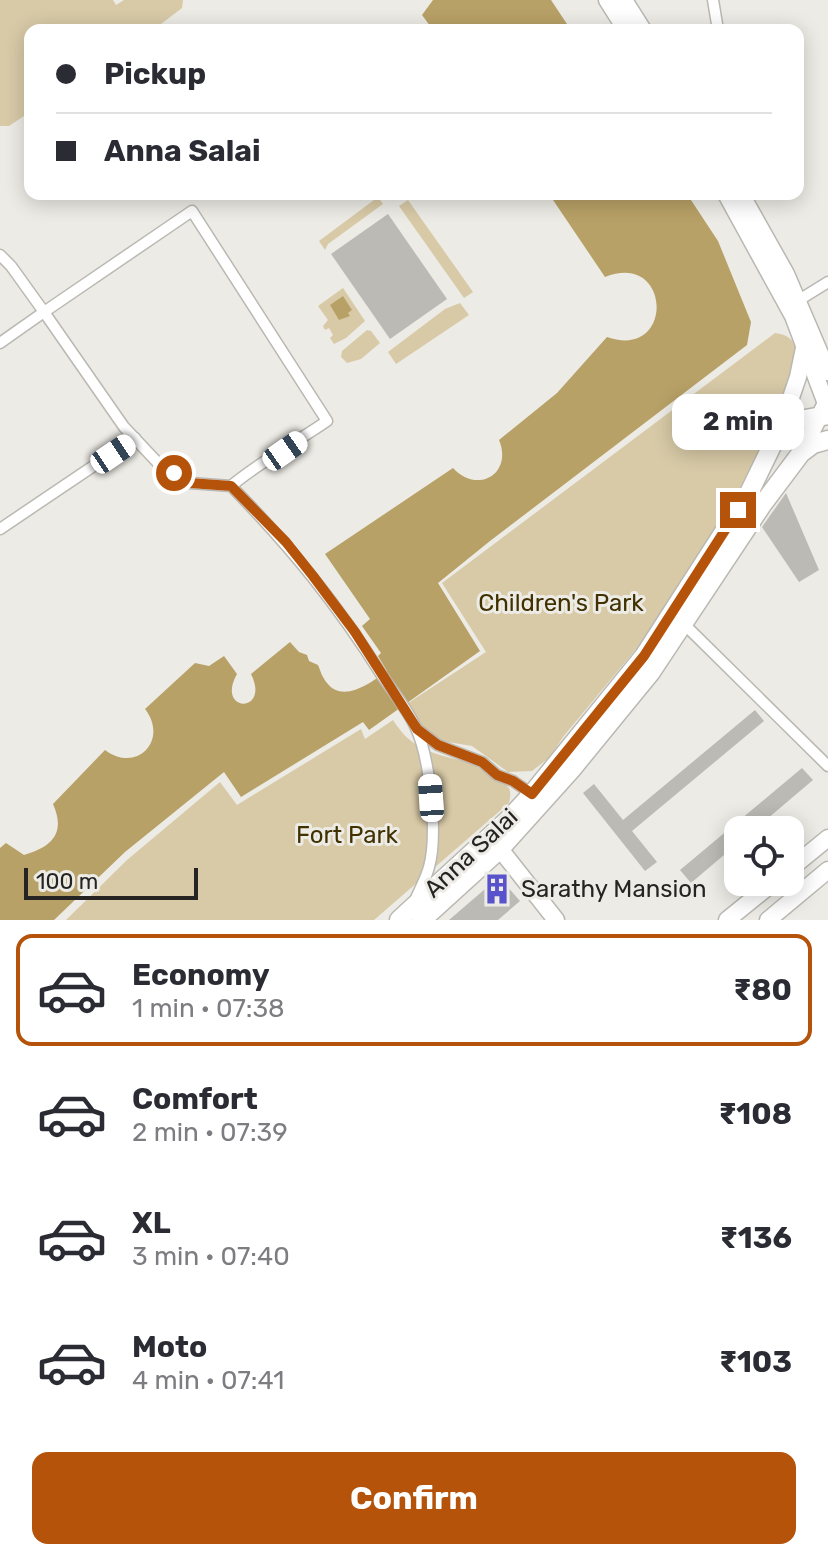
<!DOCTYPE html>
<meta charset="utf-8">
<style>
body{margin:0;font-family:Rubik,sans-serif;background:#f2f2f3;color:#2b2b33;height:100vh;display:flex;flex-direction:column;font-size:30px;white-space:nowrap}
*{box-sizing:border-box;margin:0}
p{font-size:26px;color:#7c7c81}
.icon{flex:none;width:44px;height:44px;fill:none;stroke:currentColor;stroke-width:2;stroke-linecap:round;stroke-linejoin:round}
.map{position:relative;height:920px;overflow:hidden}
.details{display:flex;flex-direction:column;background:#fff;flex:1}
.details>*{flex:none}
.guide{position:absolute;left:24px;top:24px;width:780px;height:176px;border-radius:16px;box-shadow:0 4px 20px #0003;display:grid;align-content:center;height:176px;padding:0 32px;background:#fff}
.buttons{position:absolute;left:724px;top:816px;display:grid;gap:16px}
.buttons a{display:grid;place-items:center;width:80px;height:80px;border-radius:16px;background:#fff;box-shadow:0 4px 20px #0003;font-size:40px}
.scale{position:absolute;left:24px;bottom:20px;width:174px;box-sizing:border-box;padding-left:8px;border:4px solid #252422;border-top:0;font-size:22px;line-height:28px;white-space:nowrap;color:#252422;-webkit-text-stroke:6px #edebe5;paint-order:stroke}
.end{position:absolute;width:36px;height:36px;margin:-18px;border:10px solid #b45309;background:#fff;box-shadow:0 0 0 4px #fff}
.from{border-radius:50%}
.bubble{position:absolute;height:56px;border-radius:16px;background:#fff;box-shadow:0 4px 20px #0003;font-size:26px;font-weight:700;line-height:56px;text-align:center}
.car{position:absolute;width:24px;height:48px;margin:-24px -12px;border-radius:10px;box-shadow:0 0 6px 2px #0007;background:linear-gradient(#fff 24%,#345 0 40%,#fff 0 76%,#345 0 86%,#fff 0)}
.guide b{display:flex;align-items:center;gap:28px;height:76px;font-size:30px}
.guide b+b{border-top:2px solid #e1e1e2}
.guide i{width:20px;height:20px;background:#2b2b33}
ul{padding:14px 0 0;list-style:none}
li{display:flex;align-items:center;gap:24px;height:112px;margin:0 16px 12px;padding:0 16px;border:4px solid transparent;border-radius:16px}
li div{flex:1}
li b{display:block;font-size:30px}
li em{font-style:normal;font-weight:700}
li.active{border-color:#b45309}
li>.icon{width:72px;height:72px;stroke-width:1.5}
.cta{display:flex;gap:16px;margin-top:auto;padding:16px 32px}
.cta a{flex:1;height:92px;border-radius:16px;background:#b45309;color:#fff;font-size:32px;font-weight:700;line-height:92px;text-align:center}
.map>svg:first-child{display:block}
</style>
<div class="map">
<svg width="828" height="920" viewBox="0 0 828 920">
<rect width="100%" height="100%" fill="#edebe5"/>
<!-- green -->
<g fill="#d8caa7">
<polygon points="0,0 113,0 116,5 124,0 183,0 182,8 153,30 30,30 30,112 9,126 0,126"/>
<polygon points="378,197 383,204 328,244 325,250 319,241"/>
<polygon points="408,200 473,292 464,298 399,206"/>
<polygon points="343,288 365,321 346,338 334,344 330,338 333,335 329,328 325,330 323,326 328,320 318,306"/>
<polygon points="460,303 469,315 396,364 388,352 445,309"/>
<polygon points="367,330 371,331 380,343 361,359 347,363 341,357 342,351"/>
<path d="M775,333C790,335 794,340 798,355L757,458L710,540L636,649L563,737L550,757L532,771L508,772L472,746L442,741L420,726L405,705L486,652L442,583Z"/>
<path d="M393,720C398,727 403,735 410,740C426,754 450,757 469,763C478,766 483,772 491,777C504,784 514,784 509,803L374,920H66L127,860L220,782L237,805L361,729L365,739Z"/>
</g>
<!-- water -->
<g fill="#b8a167">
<polygon points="433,0 551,0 571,30 433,30 422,15"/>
<path d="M549,194H687L718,241L751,322L747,345L490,541L438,583L480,651L369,730L363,722L241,797L224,772L125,852L54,920H0V848L6,843L24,855C52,847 66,833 53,804L105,750C137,774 169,740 145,709L195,663L209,666L224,656L237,674C215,713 271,714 251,674L290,642L299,652L307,655L309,661L318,665C320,669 321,674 323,677C339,707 369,684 387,671L378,656L381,653L362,626L370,619L325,554L453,468C478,495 513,473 499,440L557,393L607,337C675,361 672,250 605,277Z"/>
<polygon points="343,296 352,310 348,313 350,316 339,320 330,305"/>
</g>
<!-- building -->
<g fill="#bcbab4">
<polygon points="388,214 447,299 390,339 331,254"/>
<polygon points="786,493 819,570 799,582 762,527"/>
<polygon points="755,710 764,721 632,831 657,862 645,871 583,793 594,784 623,820"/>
<polygon points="802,768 813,780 754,830 738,830 738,843 691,883 680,870"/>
<polygon points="499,877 520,901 498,920 449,920"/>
</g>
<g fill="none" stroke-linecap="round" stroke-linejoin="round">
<!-- street casing -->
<g stroke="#bab8b2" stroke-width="13">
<g id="street">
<polyline points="713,0 718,30"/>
<polyline points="0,255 11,266 44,312 0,343"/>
<polyline points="799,300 828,282"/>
<path d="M231,486L190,483L158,463L124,427L44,312L192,211L327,421C295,443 261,461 231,486C291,547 337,604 383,677C394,693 408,710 416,728C430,759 438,835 429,867C426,879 419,890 415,901"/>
<polyline points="0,529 135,438"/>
<polyline points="683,623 828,766"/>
<polyline points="417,729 438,745 482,762 497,775 513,781 532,794"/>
</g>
</g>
<!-- primary casing -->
<g stroke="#bab8b2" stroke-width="19">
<g id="primary">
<polyline points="607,0 626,30"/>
<polyline points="624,0 643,30"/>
<polyline points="726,194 793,316 828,409"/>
<polyline points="741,194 786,274 828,372"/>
<polyline points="781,427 798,377 804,348"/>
<polyline points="801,453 824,407"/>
<polyline points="500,849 556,920"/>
<polyline points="790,869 828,838"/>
<polyline points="727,920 774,882"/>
<polyline points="768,920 828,870"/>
</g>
</g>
<!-- highway casing -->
<g stroke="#bab8b2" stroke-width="21">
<g id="highway">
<polyline points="399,920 509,819 532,794 644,656 749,493 781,427 793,421 828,415"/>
<polyline points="422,920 500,849 571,770 651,672 762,505 801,453 813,444 828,440"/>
</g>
</g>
<!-- street -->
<use href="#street" stroke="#fff" stroke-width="10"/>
<!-- primary -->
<use href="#primary" stroke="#fff" stroke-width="16"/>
<!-- highway -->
<use href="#highway" stroke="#fff" stroke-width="18"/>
</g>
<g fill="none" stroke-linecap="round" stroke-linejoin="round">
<!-- route -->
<polyline stroke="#b45309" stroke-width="10" points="174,473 190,483 231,486 286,542 313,576 355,632 417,729 438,745 482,762 497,775 513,781 532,794 644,656 738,510"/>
</g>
<!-- icons -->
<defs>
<g id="building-bare" transform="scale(2.4)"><path d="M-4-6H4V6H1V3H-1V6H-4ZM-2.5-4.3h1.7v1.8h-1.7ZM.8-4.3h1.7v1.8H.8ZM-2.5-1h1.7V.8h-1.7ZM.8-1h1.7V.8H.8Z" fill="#5853cb" stroke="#edebe5" stroke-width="2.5" paint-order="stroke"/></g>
</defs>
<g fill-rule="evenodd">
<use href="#building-bare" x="497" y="889"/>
</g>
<g text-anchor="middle" stroke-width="6" stroke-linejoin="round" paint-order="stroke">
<!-- park labels -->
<g font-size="24" fill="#413100" stroke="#edebe5">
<text x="561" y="611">Children's Park</text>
<text x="347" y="843">Fort Park</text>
</g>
<!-- street labels -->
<g font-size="24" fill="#252422" stroke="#edebe5">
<text transform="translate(471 853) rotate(-43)" y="8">Anna Salai</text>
</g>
<!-- poi labels -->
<g font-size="24" fill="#252422" stroke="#edebe5" text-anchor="start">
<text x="521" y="897">Sarathy Mansion</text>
</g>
</g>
</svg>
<div class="buttons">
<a><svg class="icon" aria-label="locate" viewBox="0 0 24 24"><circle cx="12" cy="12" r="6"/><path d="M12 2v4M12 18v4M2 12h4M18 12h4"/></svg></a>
</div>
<div class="scale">100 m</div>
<i class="end from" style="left:174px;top:473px"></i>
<i class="end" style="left:738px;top:510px"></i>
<div class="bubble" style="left:672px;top:394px;width:132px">2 min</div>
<i class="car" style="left:285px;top:451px;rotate:55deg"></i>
<i class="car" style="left:113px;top:454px;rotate:56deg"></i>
<i class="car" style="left:431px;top:798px;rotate:356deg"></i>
<div class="guide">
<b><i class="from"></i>Pickup</b>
<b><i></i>Anna Salai</b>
</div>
</div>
<section class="details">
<ul>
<li class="active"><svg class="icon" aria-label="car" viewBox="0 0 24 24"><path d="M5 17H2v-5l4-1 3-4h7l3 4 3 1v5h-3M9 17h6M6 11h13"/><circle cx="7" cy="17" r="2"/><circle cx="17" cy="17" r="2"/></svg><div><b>Economy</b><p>1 min · 07:38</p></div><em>₹80</em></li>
<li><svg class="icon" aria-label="car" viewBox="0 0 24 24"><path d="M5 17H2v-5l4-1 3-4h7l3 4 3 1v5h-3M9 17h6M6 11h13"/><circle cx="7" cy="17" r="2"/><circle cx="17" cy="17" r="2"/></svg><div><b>Comfort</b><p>2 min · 07:39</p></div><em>₹108</em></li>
<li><svg class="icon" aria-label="car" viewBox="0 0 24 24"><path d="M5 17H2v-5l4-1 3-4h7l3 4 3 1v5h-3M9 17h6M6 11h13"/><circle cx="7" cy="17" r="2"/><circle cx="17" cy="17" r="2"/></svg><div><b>XL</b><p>3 min · 07:40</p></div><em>₹136</em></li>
<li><svg class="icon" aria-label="car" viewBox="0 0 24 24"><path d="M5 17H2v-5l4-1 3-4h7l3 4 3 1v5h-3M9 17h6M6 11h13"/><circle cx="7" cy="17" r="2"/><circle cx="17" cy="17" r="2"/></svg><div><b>Moto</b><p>4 min · 07:41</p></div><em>₹103</em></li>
</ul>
<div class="cta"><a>Confirm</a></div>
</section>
